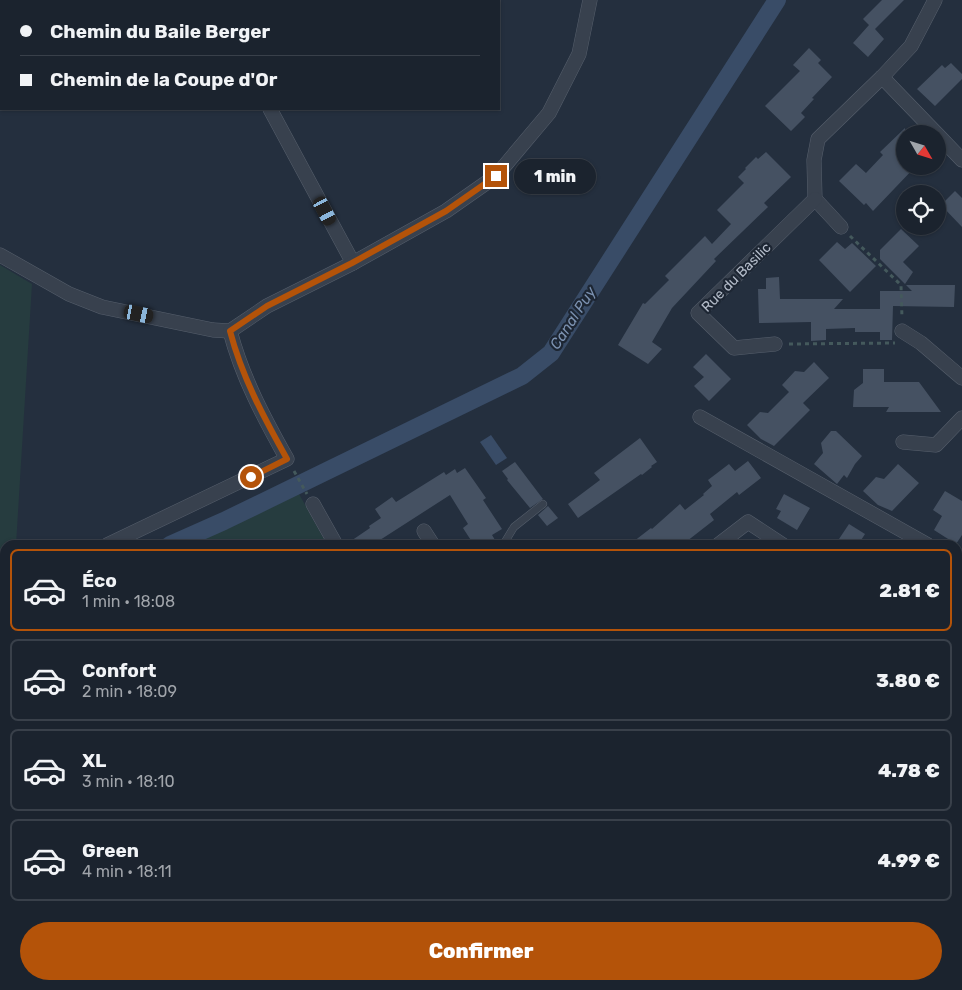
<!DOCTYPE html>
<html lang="fr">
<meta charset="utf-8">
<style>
body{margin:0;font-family:Rubik,sans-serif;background:#242b36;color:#f1f3f6;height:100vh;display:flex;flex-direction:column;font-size:19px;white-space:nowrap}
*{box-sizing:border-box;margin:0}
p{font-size:16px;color:#a0a4aa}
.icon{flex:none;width:28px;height:28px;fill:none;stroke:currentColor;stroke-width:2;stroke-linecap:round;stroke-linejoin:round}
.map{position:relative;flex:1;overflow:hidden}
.details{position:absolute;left:0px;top:540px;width:962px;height:450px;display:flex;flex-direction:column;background:#1b232e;border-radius:15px 15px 0 0;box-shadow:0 1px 4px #0004,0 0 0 1px #39404a}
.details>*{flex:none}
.banner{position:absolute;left:0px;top:0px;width:500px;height:110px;box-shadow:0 1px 4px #0004,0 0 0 1px #39404a;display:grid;align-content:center;height:110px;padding:0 20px;background:#1b232e}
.needle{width:32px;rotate:129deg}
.buttons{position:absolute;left:896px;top:125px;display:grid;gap:10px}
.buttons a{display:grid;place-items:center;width:50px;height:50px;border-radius:50%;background:#1b232e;box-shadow:0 1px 4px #0004,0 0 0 1px #39404a;font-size:25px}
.end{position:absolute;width:22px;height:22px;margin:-11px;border:6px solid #b45309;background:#fff;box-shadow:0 0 0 2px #fff}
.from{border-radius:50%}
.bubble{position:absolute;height:35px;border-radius:18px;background:#1b232e;box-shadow:0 1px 4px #0004,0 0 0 1px #39404a;font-size:16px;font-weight:800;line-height:35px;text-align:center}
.car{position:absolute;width:15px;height:30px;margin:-15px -8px;border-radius:6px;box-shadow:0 0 4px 1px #0007;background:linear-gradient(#222 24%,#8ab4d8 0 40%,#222 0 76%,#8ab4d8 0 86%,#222 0)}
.banner b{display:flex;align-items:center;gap:18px;height:48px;font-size:19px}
.banner b+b{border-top:1px solid #39404a}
.banner i{width:12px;height:12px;background:#f1f3f6}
ul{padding:9px 0 0;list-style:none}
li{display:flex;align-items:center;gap:15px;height:82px;margin:0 10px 8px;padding:0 10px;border:2px solid #39404a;border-radius:8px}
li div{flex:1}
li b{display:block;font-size:19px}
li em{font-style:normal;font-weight:800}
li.current{border-color:#b45309}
li>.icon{width:45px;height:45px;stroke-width:1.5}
.primary-button{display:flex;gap:10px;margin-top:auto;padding:10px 20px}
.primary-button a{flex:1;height:58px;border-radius:30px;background:#b45309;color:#fff;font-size:20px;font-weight:800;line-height:58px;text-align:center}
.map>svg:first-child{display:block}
</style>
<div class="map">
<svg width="962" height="990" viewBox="0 0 962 990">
<rect width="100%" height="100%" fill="#242f3e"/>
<!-- green -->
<g fill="#263c3f">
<polygon points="0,265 32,284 16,545 5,545 5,572 0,574"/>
<polygon points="298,492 327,545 179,545"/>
<polygon points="432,985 785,985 787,990 433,990"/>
</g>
<!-- water -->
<polygon fill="#394c67" points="491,435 507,458 496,465 480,442"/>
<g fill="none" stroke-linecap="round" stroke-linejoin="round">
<!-- canal -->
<g stroke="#394c67" stroke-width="18">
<polyline points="170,545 224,521 522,376 551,353 777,0"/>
<polyline points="0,621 5,619"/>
</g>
</g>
<!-- building -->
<g fill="#455162">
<polygon points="882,0 904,0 875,29 884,39 868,57 853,43 869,25 863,19"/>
<polygon points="809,48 821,60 818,63 832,77 812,98 814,99 801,113 805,117 791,131 765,106 800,71 793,65"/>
<polygon points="951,63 962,74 962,79 935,106 917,89 942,65 945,68"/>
<polygon points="905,128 905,166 916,166 873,211 866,203 864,205 839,181 856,164 866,173 883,155 880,152"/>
<polygon points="766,152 791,177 764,203 768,207 714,259 716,261 672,308 652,342 662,349 648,364 618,345 643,303 645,304 669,280 665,276 705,236 712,244 731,224 717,210 744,183 738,177 746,169 745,168 756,157 758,159"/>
<polygon points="955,191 962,198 962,227 941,205"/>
<polygon points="901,229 919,246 903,262 913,272 905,284 880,259 880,250"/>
<polygon points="837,242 845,249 852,243 876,266 850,292 819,260"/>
<polygon points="779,277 780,299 843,299 834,309 880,309 880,291 912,291 906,285 955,285 954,307 893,306 892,340 880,340 880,332 855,332 855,328 826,329 826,340 811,341 811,322 759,323 758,289 766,289 766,278"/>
<polygon points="706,354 731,379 709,401 694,386 704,377 693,367"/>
<polygon points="814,362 829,378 803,403 810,410 774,446 761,439 747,425 760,412 768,413 789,392 782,385 795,371 804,372"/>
<polygon points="863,369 884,369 884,382 919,382 941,412 886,412 889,407 853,407 854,390 863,383"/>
<polygon points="831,431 836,431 838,433 862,456 855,464 847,478 844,475 837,484 814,464 823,453 821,443"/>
<polygon points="640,438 657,462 651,466 652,467 642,475 641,474 578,518 568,504 600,480 594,473"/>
<polygon points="748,461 761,478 739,495 737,492 710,514 714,520 682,545 629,545 651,528 652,529 680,504 685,510 704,495 703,494 712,486 708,480 729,464 735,471"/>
<polygon points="515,462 543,499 530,508 507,480 508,479 502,471"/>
<polygon points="898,464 919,483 892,511 878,505 863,491 876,477 884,479"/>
<polygon points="465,468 486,498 483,500 502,529 492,535 498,545 474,545 463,528 468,524 450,495 380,540 384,545 345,545 370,528 369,526 381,518 375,509 392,497 396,502 444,472 446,475 455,469 457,473"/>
<polygon points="945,491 962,501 962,535 956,544 934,530 942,516 933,510"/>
<polygon points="784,494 810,508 797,530 777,518 781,511 776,509"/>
<polygon points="548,506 558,518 547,526 538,515"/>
<polygon points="849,524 865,534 858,545 835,545"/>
</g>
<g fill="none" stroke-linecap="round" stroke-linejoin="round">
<!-- service casing -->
<g stroke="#565f6c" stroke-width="8">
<polyline id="service" points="503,545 514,527 543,504"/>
</g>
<!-- minor casing -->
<g stroke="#565f6c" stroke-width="15">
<g id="minor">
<polyline points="210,0 210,1"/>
<polyline points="882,77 937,134"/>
<polyline points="270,109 353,263"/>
<polyline points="938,135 962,160"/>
<polyline points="841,227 815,199 814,160 818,139 882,77 911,46 935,0"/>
<polyline points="0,255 69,294 102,307 213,330 230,331 267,306 353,263 446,211 496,176 549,113 579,54 590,0"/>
<polyline points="902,331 921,343 962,378"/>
<polyline points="775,344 734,348 698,313 815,199"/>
<polyline points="700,417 928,545"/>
<polyline points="903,442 936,445 962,418"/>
<polyline points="313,504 336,545"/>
<polyline points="424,531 433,545"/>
<path d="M107,545L287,459C264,418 242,377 230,331"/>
<polyline points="718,545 748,522 783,545"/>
<polyline points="958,561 962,564"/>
<polyline points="0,593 5,591"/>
<polyline points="958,660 962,659"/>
</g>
</g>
<!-- path -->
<g stroke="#44595c" stroke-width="3" stroke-dasharray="4 4" stroke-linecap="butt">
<polyline points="850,236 901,285 902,318"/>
<polyline points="789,344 895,343"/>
<polyline points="294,471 307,494"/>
<polyline points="196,985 196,990"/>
</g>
<!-- service -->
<use href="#service" stroke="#38414e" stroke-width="7"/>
<!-- minor -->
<use href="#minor" stroke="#38414e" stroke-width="14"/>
</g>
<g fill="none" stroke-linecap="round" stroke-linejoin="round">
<!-- route -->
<path stroke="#b45309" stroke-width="6" d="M251,477L287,459C264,418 242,377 230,331L267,306L352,263L446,211L496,176"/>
</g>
<g text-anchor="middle" stroke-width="4.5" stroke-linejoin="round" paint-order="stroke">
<!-- street labels -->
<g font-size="14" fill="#b4bcc9" stroke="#1d2633">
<text transform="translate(736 277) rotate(-45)" y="5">Rue du Basilic</text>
</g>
<!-- water labels -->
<g font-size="15" font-style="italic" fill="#7c92b1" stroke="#1d2633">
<text transform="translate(573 318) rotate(-57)" y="5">Canal Puy</text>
</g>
</g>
</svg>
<div class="buttons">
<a><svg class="needle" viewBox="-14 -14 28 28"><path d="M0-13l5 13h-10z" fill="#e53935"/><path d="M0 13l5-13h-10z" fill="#a0a4aa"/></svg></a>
<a><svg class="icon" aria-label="locate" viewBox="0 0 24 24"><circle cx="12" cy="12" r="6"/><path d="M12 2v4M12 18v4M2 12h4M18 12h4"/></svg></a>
</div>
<i class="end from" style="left:251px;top:477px"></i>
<i class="end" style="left:496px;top:176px"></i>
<div class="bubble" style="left:514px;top:159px;width:82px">1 min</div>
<i class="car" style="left:325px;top:211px;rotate:152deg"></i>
<i class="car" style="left:139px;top:314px;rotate:102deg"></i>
<div class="banner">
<b><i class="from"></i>Chemin du Baile Berger</b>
<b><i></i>Chemin de la Coupe d'Or</b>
</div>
<section class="details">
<ul>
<li class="current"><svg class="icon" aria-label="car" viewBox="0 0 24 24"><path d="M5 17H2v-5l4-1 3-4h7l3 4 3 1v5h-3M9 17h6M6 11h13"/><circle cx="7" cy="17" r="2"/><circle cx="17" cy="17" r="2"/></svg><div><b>Éco</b><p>1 min · 18:08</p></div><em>2.81 €</em></li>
<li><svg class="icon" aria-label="car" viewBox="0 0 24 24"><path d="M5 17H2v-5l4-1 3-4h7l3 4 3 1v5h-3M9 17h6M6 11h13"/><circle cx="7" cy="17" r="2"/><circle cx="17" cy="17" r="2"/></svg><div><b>Confort</b><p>2 min · 18:09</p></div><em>3.80 €</em></li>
<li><svg class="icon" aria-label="car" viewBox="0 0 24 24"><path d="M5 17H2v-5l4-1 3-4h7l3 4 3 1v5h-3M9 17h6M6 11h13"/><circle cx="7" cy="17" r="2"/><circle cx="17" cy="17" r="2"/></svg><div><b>XL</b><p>3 min · 18:10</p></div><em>4.78 €</em></li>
<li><svg class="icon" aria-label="car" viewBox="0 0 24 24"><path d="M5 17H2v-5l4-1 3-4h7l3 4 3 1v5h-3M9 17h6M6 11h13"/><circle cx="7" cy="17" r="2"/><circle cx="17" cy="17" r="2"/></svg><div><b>Green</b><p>4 min · 18:11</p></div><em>4.99 €</em></li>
</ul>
<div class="primary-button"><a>Confirmer</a></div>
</section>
</div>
